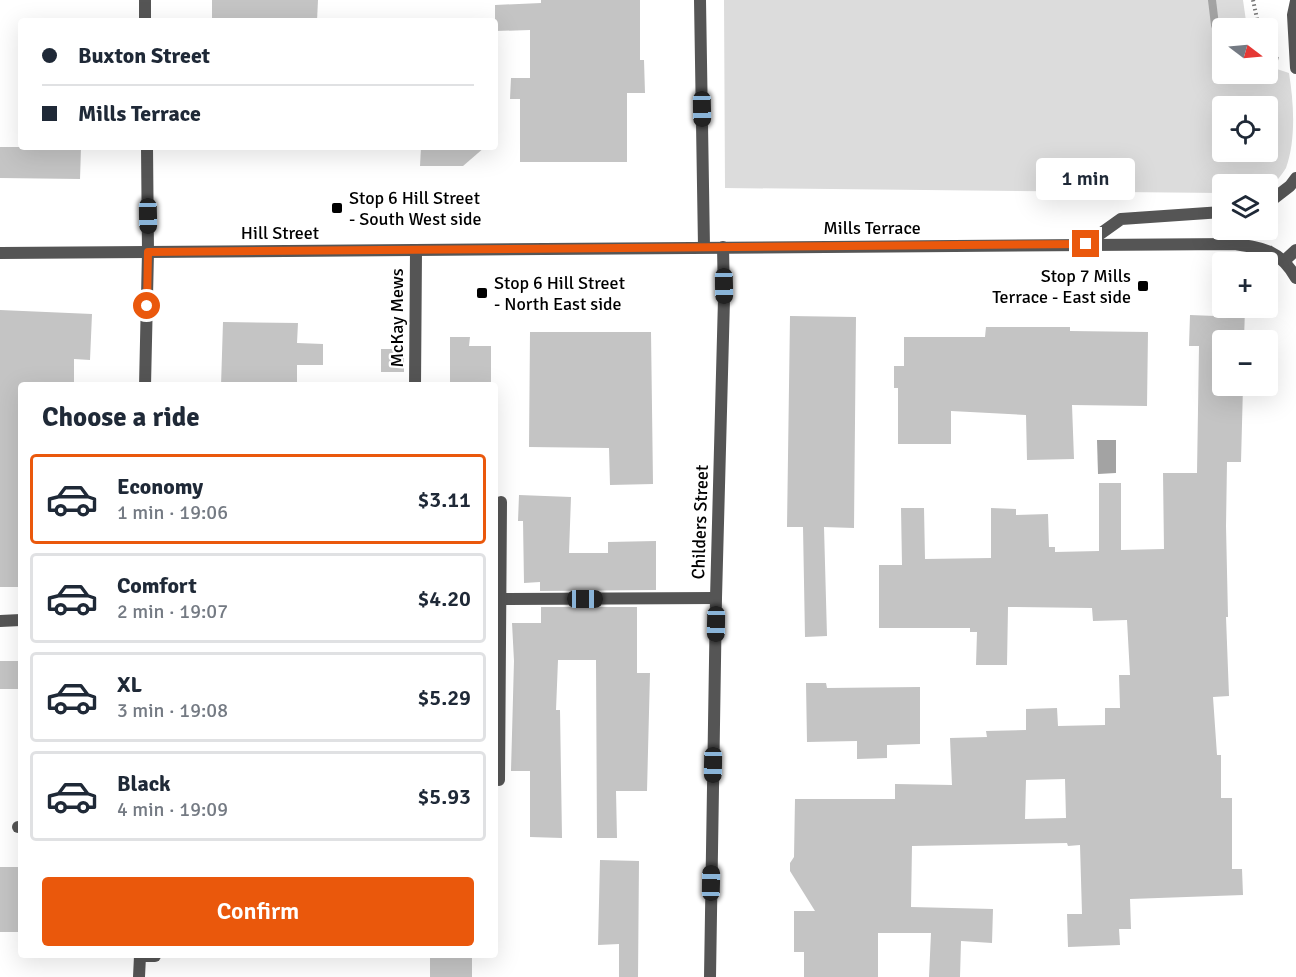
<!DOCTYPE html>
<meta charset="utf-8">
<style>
body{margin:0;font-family:Signika,sans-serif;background:#f2f2f3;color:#1f2937;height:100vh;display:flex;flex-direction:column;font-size:22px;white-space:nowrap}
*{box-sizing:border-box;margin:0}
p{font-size:20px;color:#747a83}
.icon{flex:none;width:33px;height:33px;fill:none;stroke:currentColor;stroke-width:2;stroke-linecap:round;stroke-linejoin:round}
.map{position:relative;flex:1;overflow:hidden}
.side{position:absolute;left:18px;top:382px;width:480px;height:576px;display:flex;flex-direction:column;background:#fff;border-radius:6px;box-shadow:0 6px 24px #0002}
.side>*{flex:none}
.banner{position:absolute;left:18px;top:18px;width:480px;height:132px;border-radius:6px;box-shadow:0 6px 24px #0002;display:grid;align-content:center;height:132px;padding:0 24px;background:#fff}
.needle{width:39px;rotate:106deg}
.fabs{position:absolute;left:1212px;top:18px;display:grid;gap:12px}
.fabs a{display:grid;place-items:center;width:66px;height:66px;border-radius:6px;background:#fff;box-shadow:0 6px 24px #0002;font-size:30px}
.end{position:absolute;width:27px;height:27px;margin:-14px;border:8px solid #ea580c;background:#fff;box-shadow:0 0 0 3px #fff}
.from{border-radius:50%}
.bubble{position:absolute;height:42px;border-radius:6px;background:#fff;box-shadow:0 6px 24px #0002;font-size:20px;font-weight:600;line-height:42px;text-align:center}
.car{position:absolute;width:18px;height:36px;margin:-18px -9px;border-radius:8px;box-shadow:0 0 4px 2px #0007;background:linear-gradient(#222 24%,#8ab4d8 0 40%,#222 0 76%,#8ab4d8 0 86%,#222 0)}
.banner b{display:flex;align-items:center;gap:21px;height:57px;font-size:22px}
.banner b+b{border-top:2px solid #e0e1e3}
.banner i{width:15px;height:15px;background:#1f2937}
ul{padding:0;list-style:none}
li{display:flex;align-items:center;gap:18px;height:90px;margin:0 12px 9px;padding:0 12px;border:3px solid #e0e1e3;border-radius:6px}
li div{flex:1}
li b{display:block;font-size:22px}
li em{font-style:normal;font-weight:600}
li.on{border-color:#ea580c}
li>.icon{width:54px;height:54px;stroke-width:1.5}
h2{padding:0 24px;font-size:27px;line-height:72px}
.button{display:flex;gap:12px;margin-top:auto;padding:12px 24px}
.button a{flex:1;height:69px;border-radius:6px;background:#ea580c;color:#fff;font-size:24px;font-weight:600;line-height:69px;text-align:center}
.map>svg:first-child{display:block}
</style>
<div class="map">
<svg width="1296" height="977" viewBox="0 0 1296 977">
<rect width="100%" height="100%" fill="#fff"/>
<!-- green -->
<path fill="#dcdcdc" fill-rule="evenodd" d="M724,0H1243L1247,28H1222V74H1268V66L1289,73C1294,104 1296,140 1286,168C1282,175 1276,181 1271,187L1268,188V184H1222V193L725,188ZM1268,106V152H1222V106Z"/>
<!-- water -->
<polygon fill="#a3a3a3" points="1097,440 1116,440 1116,473 1098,474"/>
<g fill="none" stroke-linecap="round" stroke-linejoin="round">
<!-- stream -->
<polyline stroke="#a3a3a3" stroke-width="8" points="1212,0 1215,25 1222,46"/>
</g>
<!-- building -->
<g fill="#c4c4c4" fill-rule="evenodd">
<polygon points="212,0 318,0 317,21 212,21"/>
<polygon points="541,0 640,0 640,60 644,60 645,93 627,93 627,162 520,162 520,99 510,99 511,78 530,78 530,30 495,31 495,5 541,3"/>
<polygon points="0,147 81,147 80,179 0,178"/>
<polygon points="421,147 485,147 463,166 420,166"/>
<path d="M1216,307L1245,308L1244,340H1222V386H1243L1241,462H1227L1226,526L1228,617H1226L1229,696L1213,697L1217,755H1221V798H1232V869H1242L1243,895L1130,899L1131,929H1119L1120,945L1068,947L1067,914H1082L1080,845L1068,846L1067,843L912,846L911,907L993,909L992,943L961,941L960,977H929L931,933H878V977H804V952H794V911H815L790,871V863L794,857L795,799H895V784L952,785L950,738L987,737L986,731L1026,730V709L1057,708L1058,726L1105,725V708H1120L1119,675H1130L1127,620L1093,621L1092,608L1008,607L1007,665H976L977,632H970V628H879V565H902L901,508H924L925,559L991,558V508L1016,509V515L1048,514L1049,547H1055V552L1099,551V483H1121V550L1164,549L1163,473H1197L1199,346H1189L1190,315L1215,316ZM1065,779L1066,818L1025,819L1026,780Z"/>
<polygon points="0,310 92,314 90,360 74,359 74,386 21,386 21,587 0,587"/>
<polygon points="790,316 856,317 854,528 824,527 827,636 805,637 803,527 787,527"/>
<polygon points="223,322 298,323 297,343 323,344 323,365 297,365 297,386 221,386"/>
<polygon points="986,327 1070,327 1070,331 1148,332 1147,406 1072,405 1074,459 1027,460 1026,415 951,411 951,444 898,444 898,388 894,388 894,366 904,366 904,337 985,337"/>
<polygon points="530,332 651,332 653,484 610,485 609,448 529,447"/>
<polygon points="450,337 470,337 469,346 491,346 491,386 450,386"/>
<rect x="381" y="349" width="23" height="23"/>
<polygon points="519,495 571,497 569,553 608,553 608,542 656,541 656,590 540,591 540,582 524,583 523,521 518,521"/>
<polygon points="541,607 637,607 637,673 650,673 647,791 616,791 617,838 597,838 596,660 558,660 556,710 560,710 562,838 530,837 530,771 511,771 514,661 512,623 541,623"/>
<rect x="0" y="661" width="21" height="28"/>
<polygon points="806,683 826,683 827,688 920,687 920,744 887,745 887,758 857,759 857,741 807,742"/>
<polygon points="600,860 639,861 638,977 619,977 619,944 598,945"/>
<rect x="0" y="867" width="21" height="65"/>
<rect x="430" y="956" width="42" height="21"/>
</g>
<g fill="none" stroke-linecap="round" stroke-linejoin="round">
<!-- path -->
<g stroke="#777" stroke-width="4" stroke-dasharray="1.5 3" stroke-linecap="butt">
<polyline points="1253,0 1259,28"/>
<polyline points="1268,57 1279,59"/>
</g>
<!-- service -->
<polyline stroke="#555" stroke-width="12" points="140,956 155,956"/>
<!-- minor -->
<g stroke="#555" stroke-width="12">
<polyline points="145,0 145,21"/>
<polyline points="700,0 704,247"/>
<polyline points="1296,1 1293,15 1296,68"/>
<polyline points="1268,203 1290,186 1296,178"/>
<polyline points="1086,244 1121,219 1222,212"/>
<path d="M0,253L1234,244C1264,248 1280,250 1296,278"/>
<polyline points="1284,261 1296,250"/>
<polyline points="145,386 148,252 147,147"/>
<polyline points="415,386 416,251"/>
<polyline points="501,599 716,598"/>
<polyline points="0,621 21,620"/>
<polyline points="499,780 501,502"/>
<polyline points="18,827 21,827"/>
<polyline points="139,977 140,956"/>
<polyline points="710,977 716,598 724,299 723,247"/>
</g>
</g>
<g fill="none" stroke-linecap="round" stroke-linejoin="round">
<!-- route -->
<polyline stroke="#ea580c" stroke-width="8" points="147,306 148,252 1086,244"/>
</g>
<!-- markers -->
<g fill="#000" stroke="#fff" stroke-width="2">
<rect x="331" y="202" width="12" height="12" rx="3"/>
<rect x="1137" y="280" width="12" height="12" rx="3"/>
<rect x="476" y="287" width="12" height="12" rx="3"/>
</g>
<g text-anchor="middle" stroke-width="4.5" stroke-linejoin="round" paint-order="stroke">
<!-- poi labels -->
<g font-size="18" fill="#000" stroke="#fff" text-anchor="start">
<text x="349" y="204">Stop 6 Hill Street<tspan x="349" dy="21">- South West side</tspan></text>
<text x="1131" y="282" text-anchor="end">Stop 7 Mills<tspan x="1131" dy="21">Terrace - East side</tspan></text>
<text x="494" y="289">Stop 6 Hill Street<tspan x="494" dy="21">- North East side</tspan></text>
</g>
<!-- street labels -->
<g font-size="18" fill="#000" stroke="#fff">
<text x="872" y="234">Mills Terrace</text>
<text x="280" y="239">Hill Street</text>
<text transform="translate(397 318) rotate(-90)" y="6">McKay Mews</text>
<text transform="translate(700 522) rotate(-88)" y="6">Childers Street</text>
</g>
</g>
</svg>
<div class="fabs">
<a><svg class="needle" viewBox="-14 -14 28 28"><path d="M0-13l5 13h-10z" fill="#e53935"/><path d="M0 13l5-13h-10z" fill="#747a83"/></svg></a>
<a><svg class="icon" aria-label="locate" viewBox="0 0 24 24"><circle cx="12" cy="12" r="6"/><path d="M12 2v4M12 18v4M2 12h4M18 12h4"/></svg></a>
<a><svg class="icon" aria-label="layers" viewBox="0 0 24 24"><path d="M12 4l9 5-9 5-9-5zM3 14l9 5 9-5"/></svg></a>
<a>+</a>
<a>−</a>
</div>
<i class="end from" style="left:147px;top:306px"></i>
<i class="end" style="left:1086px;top:244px"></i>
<div class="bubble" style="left:1036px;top:158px;width:99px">1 min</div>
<i class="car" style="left:702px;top:109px;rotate:179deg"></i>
<i class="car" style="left:148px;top:216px;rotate:179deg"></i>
<i class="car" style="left:724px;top:286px;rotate:179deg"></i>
<i class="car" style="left:585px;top:599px;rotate:90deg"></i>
<i class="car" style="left:716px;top:624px;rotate:181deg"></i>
<i class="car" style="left:713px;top:765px;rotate:181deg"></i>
<i class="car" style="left:711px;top:883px;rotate:1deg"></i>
<div class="banner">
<b><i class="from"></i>Buxton Street</b>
<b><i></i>Mills Terrace</b>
</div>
<section class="side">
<h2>Choose a ride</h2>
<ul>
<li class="on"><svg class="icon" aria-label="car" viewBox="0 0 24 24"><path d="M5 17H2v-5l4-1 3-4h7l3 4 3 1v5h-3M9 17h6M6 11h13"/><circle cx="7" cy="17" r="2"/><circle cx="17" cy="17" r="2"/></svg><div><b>Economy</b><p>1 min · 19:06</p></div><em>$3.11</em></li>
<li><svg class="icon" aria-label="car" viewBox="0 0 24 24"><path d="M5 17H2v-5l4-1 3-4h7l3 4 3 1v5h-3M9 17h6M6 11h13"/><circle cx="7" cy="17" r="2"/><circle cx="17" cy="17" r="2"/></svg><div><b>Comfort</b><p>2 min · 19:07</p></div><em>$4.20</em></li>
<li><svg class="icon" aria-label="car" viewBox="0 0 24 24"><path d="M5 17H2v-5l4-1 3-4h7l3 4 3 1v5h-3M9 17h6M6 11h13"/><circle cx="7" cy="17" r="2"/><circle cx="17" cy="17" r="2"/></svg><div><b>XL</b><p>3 min · 19:08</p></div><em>$5.29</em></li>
<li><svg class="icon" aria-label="car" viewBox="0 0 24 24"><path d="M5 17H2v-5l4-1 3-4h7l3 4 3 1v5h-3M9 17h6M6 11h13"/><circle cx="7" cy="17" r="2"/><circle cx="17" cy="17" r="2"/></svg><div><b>Black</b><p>4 min · 19:09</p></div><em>$5.93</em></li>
</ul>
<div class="button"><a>Confirm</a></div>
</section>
</div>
